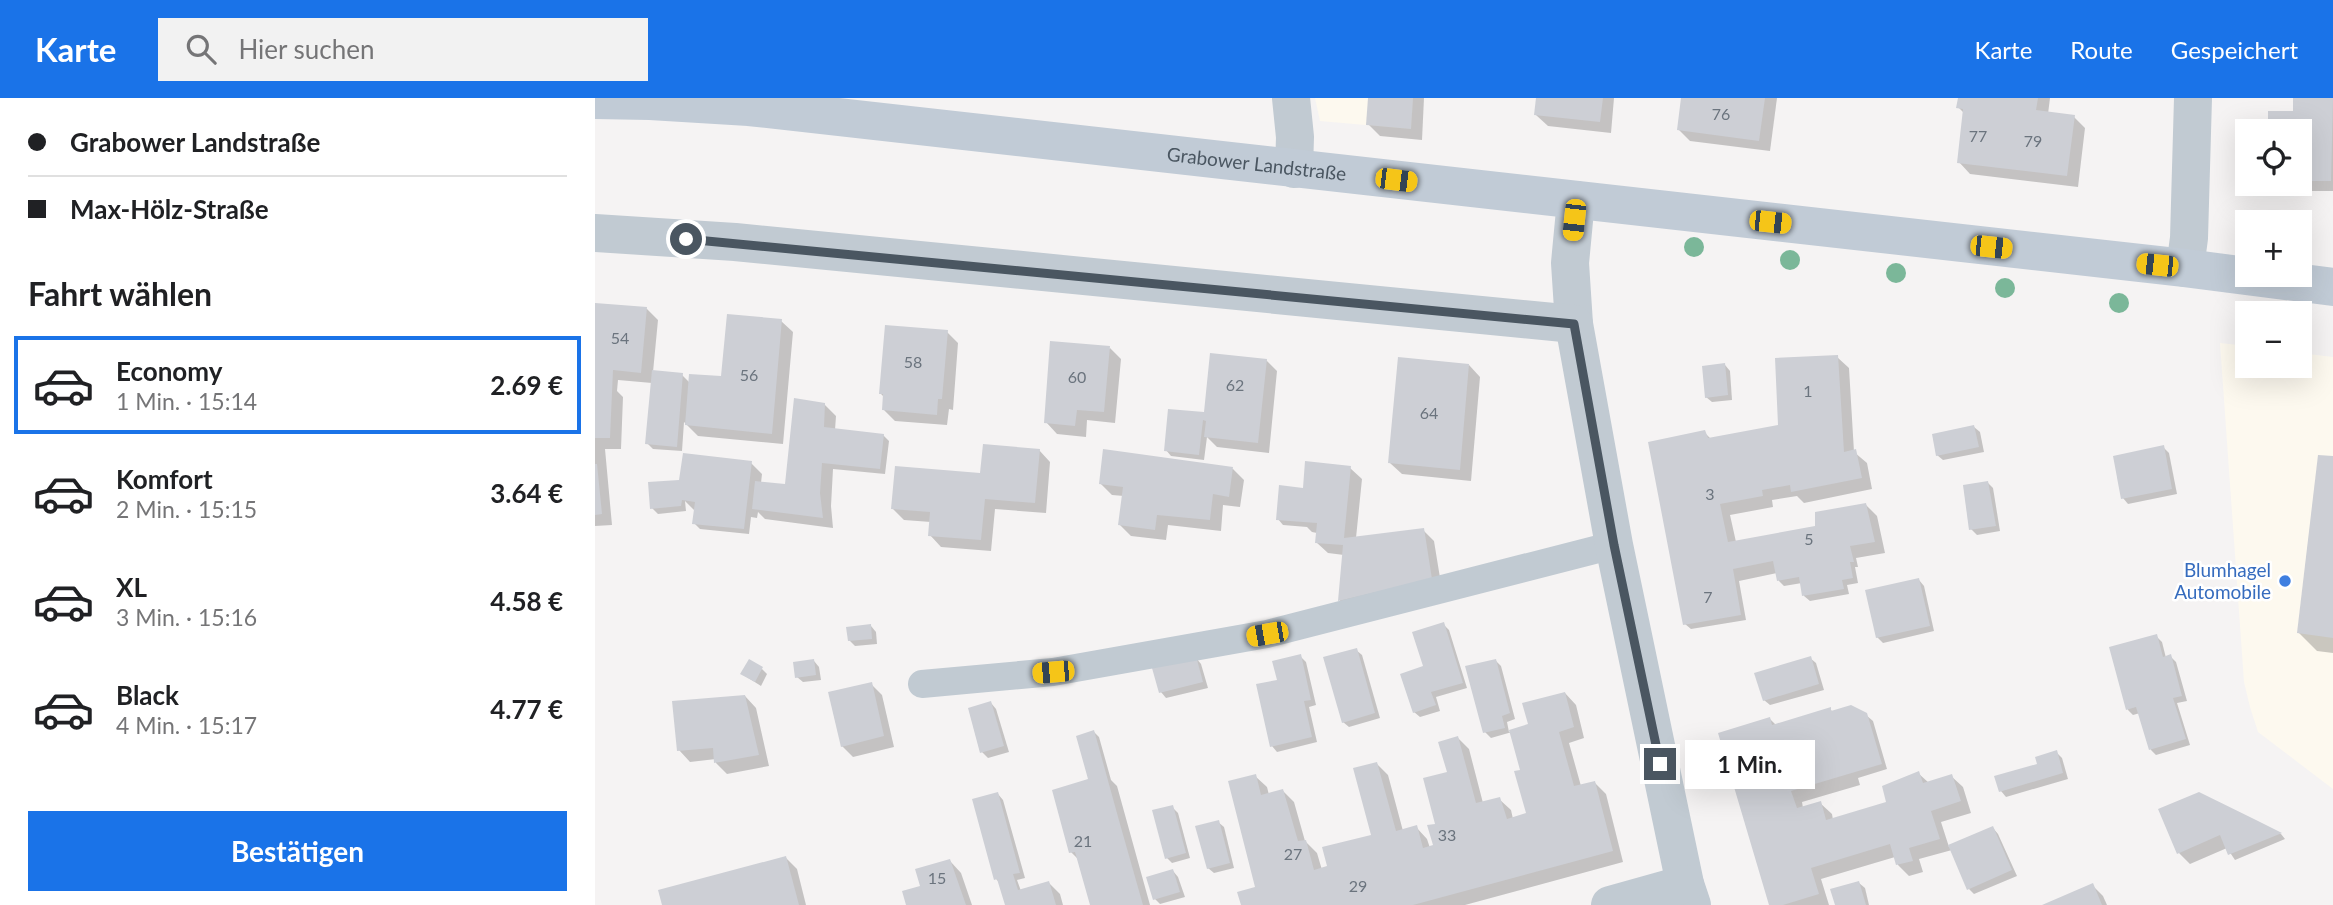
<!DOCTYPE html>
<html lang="de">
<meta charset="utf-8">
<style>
body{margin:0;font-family:Lato,sans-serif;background:#f2f2f2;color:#202124;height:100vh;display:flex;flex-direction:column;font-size:26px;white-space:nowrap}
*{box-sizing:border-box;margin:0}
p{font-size:23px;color:#757577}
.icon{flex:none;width:38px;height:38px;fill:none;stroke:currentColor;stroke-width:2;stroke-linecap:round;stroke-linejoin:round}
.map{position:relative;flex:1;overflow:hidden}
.panel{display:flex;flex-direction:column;background:#fff;width:595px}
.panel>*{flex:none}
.banner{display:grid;align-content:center;height:154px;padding:0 28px;background:#fff}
.controls{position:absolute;left:1640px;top:21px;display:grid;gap:14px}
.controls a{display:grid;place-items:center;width:77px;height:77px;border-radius:0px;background:#fff;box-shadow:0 7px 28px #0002;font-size:35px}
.end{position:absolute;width:32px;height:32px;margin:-16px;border:9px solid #4a5661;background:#fff;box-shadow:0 0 0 4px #fff}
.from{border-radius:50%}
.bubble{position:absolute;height:49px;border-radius:0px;background:#fff;box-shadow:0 7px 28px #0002;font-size:23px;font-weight:700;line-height:49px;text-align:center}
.car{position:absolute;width:21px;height:42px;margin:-21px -10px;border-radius:9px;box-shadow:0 0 5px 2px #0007;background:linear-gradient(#f5c518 24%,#345 0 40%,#f5c518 0 76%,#345 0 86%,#f5c518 0)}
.banner b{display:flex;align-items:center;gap:24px;height:66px;font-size:26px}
.banner b+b{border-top:2px solid #e0e0e0}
.banner i{width:18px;height:18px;background:#202124}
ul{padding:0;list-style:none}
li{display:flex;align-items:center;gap:21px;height:98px;margin:0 14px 10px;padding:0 14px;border:4px solid transparent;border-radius:0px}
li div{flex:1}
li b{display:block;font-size:26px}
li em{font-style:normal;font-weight:700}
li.active{border-color:#1a73e8}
li>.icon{width:63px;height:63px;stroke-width:1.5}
h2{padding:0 28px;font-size:32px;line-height:84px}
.cta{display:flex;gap:14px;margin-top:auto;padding:14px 28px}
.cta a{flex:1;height:80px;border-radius:0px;background:#1a73e8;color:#fff;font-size:28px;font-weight:700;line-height:80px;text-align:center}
header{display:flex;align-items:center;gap:42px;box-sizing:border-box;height:98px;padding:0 35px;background:#1a73e8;color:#fff}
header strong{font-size:33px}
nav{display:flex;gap:38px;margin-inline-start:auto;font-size:24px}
.search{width:490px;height:63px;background:#f2f2f2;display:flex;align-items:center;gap:18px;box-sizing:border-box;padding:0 24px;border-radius:0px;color:#757577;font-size:26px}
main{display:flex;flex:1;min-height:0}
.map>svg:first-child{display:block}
</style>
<header>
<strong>Karte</strong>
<div class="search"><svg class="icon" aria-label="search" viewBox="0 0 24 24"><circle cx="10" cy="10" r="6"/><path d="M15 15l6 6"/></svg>Hier suchen</div>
<nav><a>Karte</a><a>Route</a><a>Gespeichert</a></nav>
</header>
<main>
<section class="panel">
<div class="banner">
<b><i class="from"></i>Grabower Landstraße</b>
<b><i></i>Max-Hölz-Straße</b>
</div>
<h2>Fahrt wählen</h2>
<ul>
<li class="active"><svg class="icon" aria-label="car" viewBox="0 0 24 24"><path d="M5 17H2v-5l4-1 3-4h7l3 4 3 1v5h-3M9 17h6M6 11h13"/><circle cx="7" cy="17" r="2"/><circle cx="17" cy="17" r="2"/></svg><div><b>Economy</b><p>1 Min. · 15:14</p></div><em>2.69 €</em></li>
<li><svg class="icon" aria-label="car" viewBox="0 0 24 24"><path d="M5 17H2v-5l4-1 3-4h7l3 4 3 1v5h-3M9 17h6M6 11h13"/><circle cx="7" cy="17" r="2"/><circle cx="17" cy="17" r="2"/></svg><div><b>Komfort</b><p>2 Min. · 15:15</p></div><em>3.64 €</em></li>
<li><svg class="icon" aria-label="car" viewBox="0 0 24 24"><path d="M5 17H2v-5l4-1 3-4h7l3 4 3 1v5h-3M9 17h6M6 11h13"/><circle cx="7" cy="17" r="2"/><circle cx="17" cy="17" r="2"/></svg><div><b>XL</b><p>3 Min. · 15:16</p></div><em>4.58 €</em></li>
<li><svg class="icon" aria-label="car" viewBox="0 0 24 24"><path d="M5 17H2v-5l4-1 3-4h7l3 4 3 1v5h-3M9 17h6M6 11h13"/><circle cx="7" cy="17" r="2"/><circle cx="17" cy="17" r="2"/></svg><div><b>Black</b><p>4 Min. · 15:17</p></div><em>4.77 €</em></li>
</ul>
<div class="cta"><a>Bestätigen</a></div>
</section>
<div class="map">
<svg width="1738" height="807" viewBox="0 0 1738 807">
<rect width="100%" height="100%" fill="#f5f3f3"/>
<!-- commercial -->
<g fill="#fdf9ef">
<polygon points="720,0 818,0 816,31 725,23"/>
<polygon points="1625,245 1652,248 1652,268 1704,268 1705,255 1738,259 1738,691 1663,634 1655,609 1649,584"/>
</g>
<!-- shadow -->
<g fill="#0003">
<polygon points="775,0 829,0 827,42 785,38 773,26"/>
<polygon points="943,0 1019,0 1016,35 953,28 941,17"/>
<polygon points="1088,0 1182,0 1175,53 1095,43 1084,32"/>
<polygon points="1364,0 1455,0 1453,16 1479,19 1490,30 1483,89 1375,76 1364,64 1370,16 1363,9"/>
<polygon points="1699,0 1738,0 1738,93 1685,93 1678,86 1704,86 1704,33 1675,33 1675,15 1702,15"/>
<polygon points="0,206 52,211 63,222 58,274 87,277 95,285 128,280 186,223 198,234 188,346 103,338 89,324 87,353 58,351 52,345 57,285 23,282 22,293 28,299 26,351 10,351 17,427 0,428"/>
<polygon points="352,234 363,245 358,312 354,311 352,327 300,323 289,312 289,299 285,295"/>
<polygon points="515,250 526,261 520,325 492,322 491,339 462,336 451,324"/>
<polygon points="1242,259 1254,270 1259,354 1272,365 1277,391 1209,405 1202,398 1177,402 1178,409 1135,417 1141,444 1222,429 1271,407 1282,418 1290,455 1261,460 1263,469 1260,469 1263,485 1252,487 1254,496 1215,503 1209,498 1207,485 1189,488 1184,483 1182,475 1144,483 1151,522 1096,531 1090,526 1109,334 1116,341 1185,328"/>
<polygon points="671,262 682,273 674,355 622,349 612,339 609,362 576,358 571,352"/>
<polygon points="874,267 885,279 876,383 807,376 795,365"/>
<polygon points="1130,267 1135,273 1137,302 1117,304 1111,299"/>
<polygon points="229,306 241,318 240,332 288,337 294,343 290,376 238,371 236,408 238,430 170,421 163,414 162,420 156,419 154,436 105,431 99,425 101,414 90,403 91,413 63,416 57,410 86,383 156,365 167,376 166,385 192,388"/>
<polygon points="1379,329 1385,334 1389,354 1348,362 1342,357"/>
<polygon points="1568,349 1574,355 1582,396 1533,406 1528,400"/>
<polygon points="444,352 455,364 451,415 400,411 396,453 346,449 335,437 336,424 309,422 298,411"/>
<polygon points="1738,360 1738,555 1722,553 1704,535"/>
<polygon points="755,370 767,381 761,440 828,432 839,443 847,492 756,514 745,503 749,457 733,455 721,444 722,435 717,434 712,429 688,427 683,421 709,392"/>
<polygon points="638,371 649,382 645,409 628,407 626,433 573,427 571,442 536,438 525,427 529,398 517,397 505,385"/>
<polygon points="1393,385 1398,390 1405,433 1382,437 1376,431"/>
<polygon points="1324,482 1329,488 1339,533 1288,545 1282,539"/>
<polygon points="848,526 854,532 872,590 841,599 845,613 825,619 819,614 830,569"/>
<polygon points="276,528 281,534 282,546 260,548 254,542"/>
<polygon points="1561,538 1567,544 1571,560 1575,558 1581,564 1592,603 1582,605 1595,647 1561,657 1556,652 1545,615 1538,617 1533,612 1516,550"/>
<polygon points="761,552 767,557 785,620 754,629 748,624"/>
<polygon points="705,558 711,564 721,607 714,609 722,644 682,654 677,648 684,583"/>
<polygon points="601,560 606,566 613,590 571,600 566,594"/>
<polygon points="1215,560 1221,565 1229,592 1175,607 1169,602"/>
<polygon points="219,563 224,569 226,582 208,584 202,579"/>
<polygon points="901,563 906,568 920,621 912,624 914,634 935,627 970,595 981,607 989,640 974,645 986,688 1000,685 1011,696 1028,764 870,807 648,807 663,790 660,678 672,689 674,697 688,693 699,704 710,743 722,755 727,772 778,738 782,666 793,677 808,733 821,729 832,741 835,750 840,748 842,727 863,640 874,651 888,705 904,701 916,712 918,721 933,716 928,673 917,634 896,640 890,634"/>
<polygon points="167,571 172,576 166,588 147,576"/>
<polygon points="276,586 287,597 299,649 258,659 247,648"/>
<polygon points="150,598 161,610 174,668 132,676 121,665 121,661 95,664 84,652"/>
<polygon points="396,605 401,611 414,654 393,660 387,654"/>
<polygon points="1235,611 1238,614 1271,617 1278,623 1292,671 1263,680 1265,687 1207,704 1208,710 1225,705 1237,716 1238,722 1293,705 1323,675 1334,685 1356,678 1368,689 1376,715 1346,724 1354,749 1398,730 1403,736 1422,778 1379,796 1374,791 1357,752 1324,761 1328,774 1314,778 1303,767 1300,759 1226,781 1234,807 1176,807 1175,621 1181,627"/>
<polygon points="499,634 504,639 516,682 522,688 555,807 496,807 483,761 476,754 495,682"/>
<polygon points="1461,654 1467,660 1473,681 1411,699 1406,693"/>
<polygon points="403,696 408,702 430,780 422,782 426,793 454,785 465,796 468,807 412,807 406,786 401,781"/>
<polygon points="1604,696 1686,736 1690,741 1640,762 1632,750 1595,766 1584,755"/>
<polygon points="577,709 583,715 595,760 577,765 572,760"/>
<polygon points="623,724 629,729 639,770 619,775 613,770"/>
<polygon points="191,760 202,771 211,807 69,807"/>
<polygon points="355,763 366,775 377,807 313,807"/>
<polygon points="578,773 583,779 590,799 565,806 560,801"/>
<polygon points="1264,785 1270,790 1274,807 1242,807"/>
<polygon points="1497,787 1508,798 1512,807 1451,807"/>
</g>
<!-- building -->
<g fill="#cdcfd5">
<polygon points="773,0 818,0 816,31 771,27"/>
<polygon points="941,0 1008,0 1005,24 939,17"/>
<polygon points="1086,0 1170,0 1164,43 1082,32"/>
<polygon points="1363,0 1443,0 1441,12 1480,17 1472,78 1362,65 1368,11 1361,10"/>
<polygon points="1698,0 1738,0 1736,83 1704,83 1704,33 1673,33 1673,13 1698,13"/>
<polygon points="0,205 52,209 46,275 18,272 15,340 0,340"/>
<polygon points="132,216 187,221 177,336 90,327 94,276 126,278"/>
<polygon points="290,227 353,232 347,301 343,301 342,317 287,312 288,296 284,296"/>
<polygon points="455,243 515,248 509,314 482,312 480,328 449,325"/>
<polygon points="615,255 672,261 663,345 609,339 611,323 608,322 604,357 569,353 573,311 609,314"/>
<polygon points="1243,257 1249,354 1261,351 1267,380 1196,394 1195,387 1167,392 1168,398 1125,406 1133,444 1220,428 1220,414 1271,405 1280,444 1255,448 1259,464 1255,464 1258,480 1247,482 1249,491 1207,498 1204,479 1182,483 1178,463 1138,471 1146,517 1088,527 1053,344 1110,332 1113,340 1183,327 1180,260"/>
<polygon points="803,259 874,266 865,372 793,365"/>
<polygon points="1130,265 1133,297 1110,300 1107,268"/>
<polygon points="57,272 88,275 82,349 50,346"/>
<polygon points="199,300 230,305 229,329 289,336 285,371 227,365 225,395 228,420 157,411 160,383 190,386"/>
<polygon points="1379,327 1384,349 1341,358 1337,336"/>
<polygon points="388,346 445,351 440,405 390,401 386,442 333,438 335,414 296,411 300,368 385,375"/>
<polygon points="1569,347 1577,391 1526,401 1518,358"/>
<polygon points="508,351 638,369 634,399 618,396 615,422 562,417 560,432 523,427 528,389 504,386"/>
<polygon points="88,355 157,363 149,431 97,426 100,404 87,402 86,408 55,411 53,384 84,382"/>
<polygon points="1723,357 1738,358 1738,540 1702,535"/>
<polygon points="710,363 756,368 749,440 829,430 837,481 743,503 748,447 720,445 722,425 681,422 684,387 708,390"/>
<polygon points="0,366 2,366 7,416 0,417"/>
<polygon points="1393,383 1401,428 1374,432 1368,387"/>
<polygon points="1324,480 1335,528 1281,540 1270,492"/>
<polygon points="849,524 868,585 836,594 841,607 818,615 805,576 828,568 817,534"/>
<polygon points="276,526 277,541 253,543 251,529"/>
<polygon points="1562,536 1568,559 1576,556 1587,598 1578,600 1591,641 1554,652 1541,609 1531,612 1514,549"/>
<polygon points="762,550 780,615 747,625 728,559"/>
<polygon points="706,556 716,602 709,603 717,639 675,649 661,586 682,582 677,563"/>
<polygon points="601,558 608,584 564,595 557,570"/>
<polygon points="1216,558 1224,586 1168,603 1159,575"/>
<polygon points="154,561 168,569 160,584 145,576"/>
<polygon points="219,561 221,577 200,580 198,564"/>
<polygon points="901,561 915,615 907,618 910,630 888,635 870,568"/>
<polygon points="277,584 289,638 246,649 233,594"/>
<polygon points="970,594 979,629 964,634 979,688 1000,683 1018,753 818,807 646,807 642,794 660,789 633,683 661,676 666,697 688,691 703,743 711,742 719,772 732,768 727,749 776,737 758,670 782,664 801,733 822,727 828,750 838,747 832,727 840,726 828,680 852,674 843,644 863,638 881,705 905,699 912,721 931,715 919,673 925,672 914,632 933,626 927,605"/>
<polygon points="150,597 164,657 119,665 118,650 82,653 77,603"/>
<polygon points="396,603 409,648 385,655 373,610"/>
<polygon points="1256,607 1272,615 1287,666 1196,693 1202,710 1226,703 1231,722 1291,704 1287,688 1324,673 1328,685 1357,676 1366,703 1336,713 1345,741 1314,750 1318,763 1301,767 1295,746 1216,770 1224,796 1188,807 1174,807 1123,635 1175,619 1177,627 1236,609 1236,613"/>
<polygon points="499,632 525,726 548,807 495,807 480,754 474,755 457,692 493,681 481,638"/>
<polygon points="1462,652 1468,675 1404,694 1399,678 1442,666 1440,659"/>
<polygon points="403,694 425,775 418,776 423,792 454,783 461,807 410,807 402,781 399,782 377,701"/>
<polygon points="1604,694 1661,722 1687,735 1633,757 1625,737 1582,756 1563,711"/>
<polygon points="578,707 591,755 570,761 557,712"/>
<polygon points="624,722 635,765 612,771 600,728"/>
<polygon points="1398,728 1417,772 1372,792 1353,747"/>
<polygon points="191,758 204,807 67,807 63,792"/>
<polygon points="355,761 371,807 311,807 307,793 325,788 320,771"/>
<polygon points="578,771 585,794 558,802 551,779"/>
<polygon points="1264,783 1271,807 1240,807 1235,791"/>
<polygon points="1498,785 1507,807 1447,807"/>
</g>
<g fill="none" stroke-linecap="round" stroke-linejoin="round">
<!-- service -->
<polyline stroke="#c1cad2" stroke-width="28" points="327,586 458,574 672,536 1019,447"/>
<!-- minor -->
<g stroke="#c1cad2" stroke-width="38">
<polyline points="696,0 700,39 699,71"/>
<polyline points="981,102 975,165 979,226 1019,447 1090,786 1097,807"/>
<polyline points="0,135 140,144 979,226"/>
<polyline points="1590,170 1594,140 1598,0"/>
<polyline points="1015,807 1090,786"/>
</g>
<!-- secondary -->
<path stroke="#c1cbd6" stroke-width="38" id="s1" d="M0,2L55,3L154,9L1590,170L1738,189"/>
</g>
<!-- trees -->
<g fill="#7bb799">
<circle cx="1099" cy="149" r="10"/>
<circle cx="1195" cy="162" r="10"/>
<circle cx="1301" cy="175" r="10"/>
<circle cx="1410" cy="190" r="10"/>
<circle cx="1524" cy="205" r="10"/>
</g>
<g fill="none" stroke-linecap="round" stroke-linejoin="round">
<!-- route -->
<polyline stroke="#4a5661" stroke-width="9" points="91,141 979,226 1019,447 1065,666"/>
</g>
<!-- markers -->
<circle fill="#3f7fe0" stroke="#fff" stroke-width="2.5" cx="1690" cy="483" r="7"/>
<g text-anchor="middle" stroke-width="5" stroke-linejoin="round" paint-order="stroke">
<!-- number labels -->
<g font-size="16" fill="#6b747e">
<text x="1126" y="22">76</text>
<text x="1383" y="44">77</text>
<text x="1438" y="49">79</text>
<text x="25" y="246">54</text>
<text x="318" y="270">58</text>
<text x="154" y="283">56</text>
<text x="482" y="285">60</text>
<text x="640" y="293">62</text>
<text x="1213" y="299">1</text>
<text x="834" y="321">64</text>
<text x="1115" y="402">3</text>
<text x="1214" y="447">5</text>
<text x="1113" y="505">7</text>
<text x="852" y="743">33</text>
<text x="488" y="749">21</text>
<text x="698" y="762">27</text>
<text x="342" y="786">15</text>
<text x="763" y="794">29</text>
</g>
<!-- street labels -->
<g font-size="19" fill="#4a5661" stroke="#fff">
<text dy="7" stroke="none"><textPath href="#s1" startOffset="665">Grabower Landstraße</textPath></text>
</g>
<!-- shop labels -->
<g font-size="19" fill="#366cbe" stroke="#fff" text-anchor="end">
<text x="1676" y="479">Blumhagel<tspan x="1676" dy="22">Automobile</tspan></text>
</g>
</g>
</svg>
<div class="controls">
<a><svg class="icon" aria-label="locate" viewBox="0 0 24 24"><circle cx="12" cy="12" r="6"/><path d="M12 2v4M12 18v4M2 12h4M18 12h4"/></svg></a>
<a>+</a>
<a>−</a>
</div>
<i class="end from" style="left:91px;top:141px"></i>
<i class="end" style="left:1065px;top:666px"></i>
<div class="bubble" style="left:1090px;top:642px;width:130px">1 Min.</div>
<i class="car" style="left:801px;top:82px;rotate:97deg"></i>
<i class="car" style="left:979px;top:122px;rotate:186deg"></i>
<i class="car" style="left:1175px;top:124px;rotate:96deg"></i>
<i class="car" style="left:1396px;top:149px;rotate:96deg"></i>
<i class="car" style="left:1562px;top:167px;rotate:276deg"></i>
<i class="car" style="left:672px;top:536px;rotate:260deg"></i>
<i class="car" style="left:458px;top:574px;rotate:265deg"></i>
</div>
</main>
